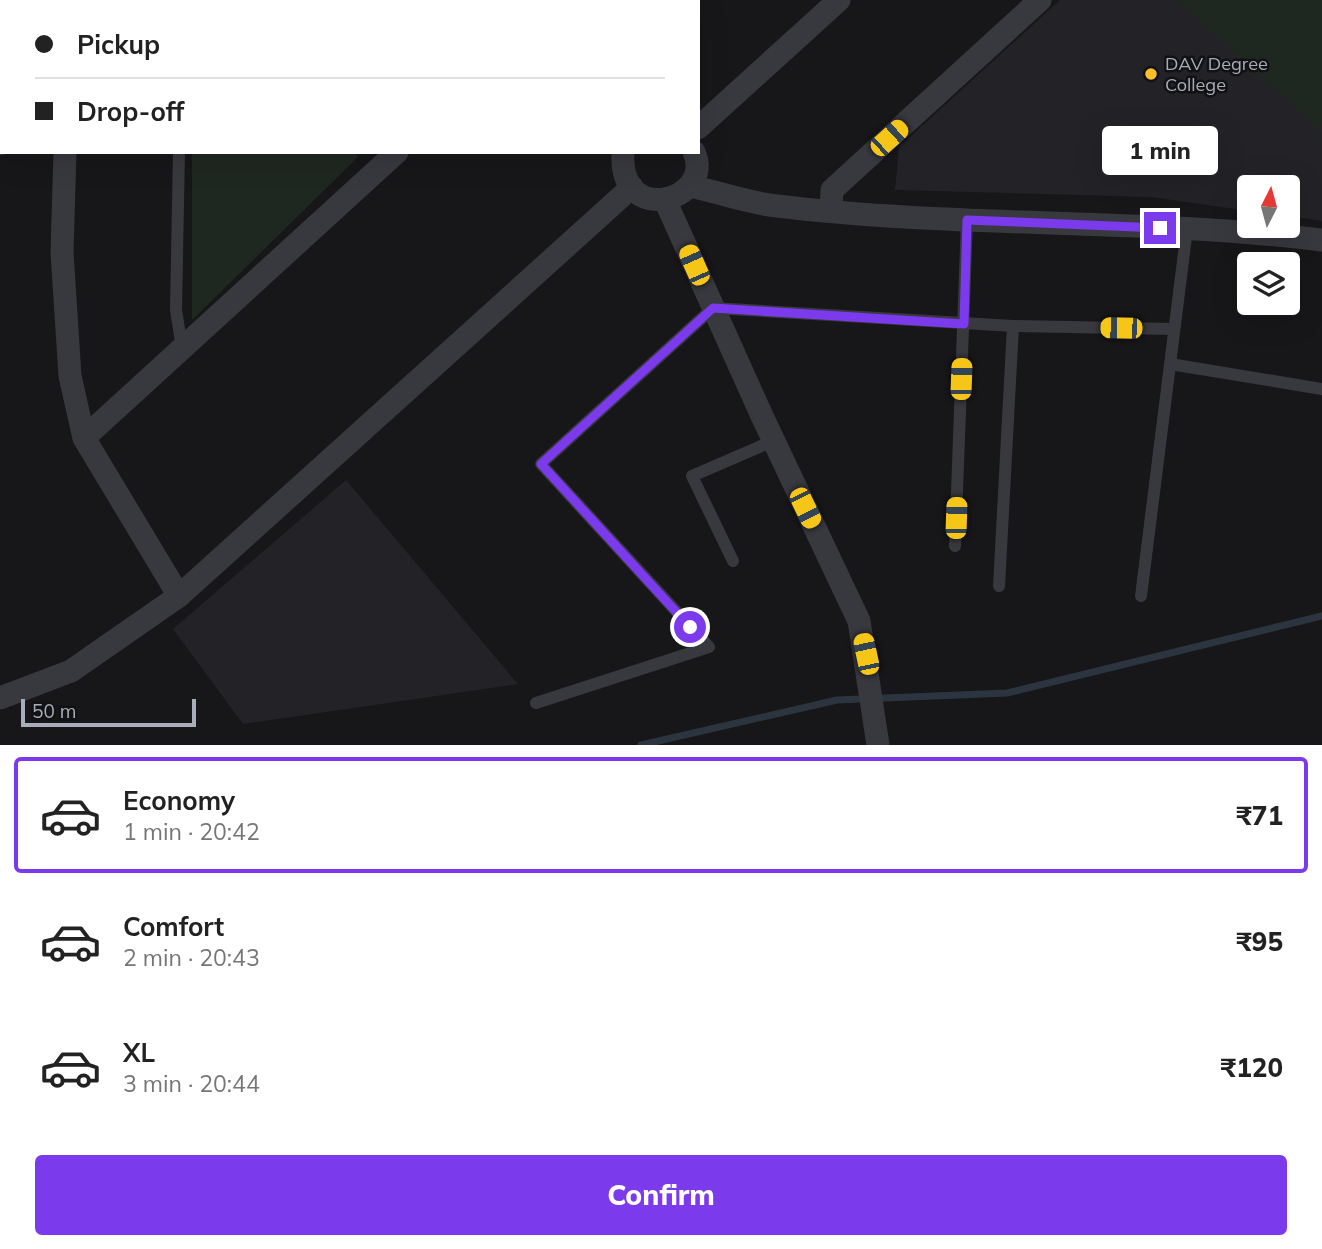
<!DOCTYPE html>
<meta charset="utf-8">
<style>
body{margin:0;font-family:Mulish,sans-serif;background:#f6f6f6;color:#222;height:100vh;display:flex;flex-direction:column;font-size:26px;white-space:nowrap}
*{box-sizing:border-box;margin:0}
p{font-size:23px;color:#767676}
.icon{flex:none;width:38px;height:38px;fill:none;stroke:currentColor;stroke-width:2;stroke-linecap:round;stroke-linejoin:round}
.map{position:relative;height:745px;overflow:hidden}
.sheet{display:flex;flex-direction:column;background:#fff;flex:1}
.sheet>*{flex:none}
.banner{position:absolute;left:0px;top:0px;width:700px;height:154px;box-shadow:0 7px 28px #0002;display:grid;align-content:center;height:154px;padding:0 35px;background:#fff}
.needle{width:46px;rotate:6deg}
.fabs{position:absolute;left:1237px;top:175px;display:grid;gap:14px}
.fabs a{display:grid;place-items:center;width:63px;height:63px;border-radius:7px;background:#fff;box-shadow:0 7px 28px #0002;font-size:35px}
.scale{position:absolute;left:21px;bottom:18px;width:175px;box-sizing:border-box;padding-left:7px;border:4px solid #a8adba;border-top:0;font-size:19px;line-height:24px;white-space:nowrap;color:#a8adba;-webkit-text-stroke:5px #121214;paint-order:stroke}
.end{position:absolute;width:32px;height:32px;margin:-16px;border:9px solid #7c3aed;background:#fff;box-shadow:0 0 0 4px #fff}
.from{border-radius:50%}
.bubble{position:absolute;height:49px;border-radius:7px;background:#fff;box-shadow:0 7px 28px #0002;font-size:23px;font-weight:800;line-height:49px;text-align:center}
.car{position:absolute;width:21px;height:42px;margin:-21px -10px;border-radius:9px;box-shadow:0 0 5px 2px #0007;background:linear-gradient(#f5c518 24%,#345 0 40%,#f5c518 0 76%,#345 0 86%,#f5c518 0)}
.banner b{display:flex;align-items:center;gap:24px;height:66px;font-size:26px}
.banner b+b{border-top:2px solid #e0e0e0}
.banner i{width:18px;height:18px;background:#222}
ul{padding:12px 0 0;list-style:none}
li{display:flex;align-items:center;gap:21px;height:116px;margin:0 14px 10px;padding:0 21px;border:4px solid transparent;border-radius:7px}
li div{flex:1}
li b{display:block;font-size:26px}
li em{font-style:normal;font-weight:800}
li.on{border-color:#7c3aed}
li>.icon{width:63px;height:63px;stroke-width:1.5}
.primary-button{display:flex;gap:14px;margin-top:auto;padding:14px 35px}
.primary-button a{flex:1;height:80px;border-radius:7px;background:#7c3aed;color:#fff;font-size:28px;font-weight:800;line-height:80px;text-align:center}
.map>svg:first-child{display:block}
</style>
<div class="map">
<svg width="1322" height="745" viewBox="0 0 1322 745">
<rect width="100%" height="100%" fill="#171719"/>
<!-- built -->
<g fill="#232327">
<polygon points="1060,0 1322,0 1322,221 1288,216 1288,187 1250,187 1249,211 1151,197 895,190 899,147"/>
<polygon points="346,480 518,684 243,724 173,629"/>
</g>
<!-- green -->
<g fill="#1f2820">
<polygon points="1177,0 1322,0 1322,132"/>
<polygon points="192,152 354,152 358,157 192,320"/>
</g>
<g fill="none" stroke-linecap="round" stroke-linejoin="round">
<!-- stream -->
<polyline stroke="#2c353f" stroke-width="7" points="641,745 837,700 1007,693 1322,616"/>
<!-- service -->
<g stroke="#38383f" stroke-width="12">
<polyline points="182,2 182,0"/>
<polyline points="562,2 564,0"/>
<polyline points="0,149 2,149"/>
<polyline points="179,152 176,310 182,348"/>
<polyline points="1170,364 1322,389"/>
<polyline points="955,546 967,220"/>
<polyline points="733,561 692,476 773,441"/>
<polyline points="999,586 1013,326"/>
<polyline points="1141,596 1187,229"/>
<polyline points="536,703 709,647 541,464 713,308 1013,326 1174,329"/>
</g>
<!-- minor -->
<g stroke="#38383f" stroke-width="23">
<polyline points="250,0 251,2"/>
<polyline points="513,0 514,2"/>
<polyline points="70,2 70,0"/>
<polyline points="698,128 839,0"/>
<polyline points="65,152 62,252 70,376 84,438 179,596"/>
<path d="M623,152C618,229 716,200 694,152"/>
<path d="M690,186C718,192 748,203 777,206C958,228 1142,218 1322,240"/>
<polyline points="665,200 762,416 859,621 878,745"/>
<polyline points="831,211 832,190 1040,0"/>
<polyline points="84,438 397,152"/>
<polyline points="0,698 71,671 179,596 632,187"/>
</g>
</g>
<g fill="none" stroke-linecap="round" stroke-linejoin="round">
<!-- route -->
<polyline stroke="#7c3aed" stroke-width="9" points="690,627 541,464 713,308 964,324 967,220 1160,228"/>
</g>
<!-- markers -->
<circle fill="#ffc129" stroke="#121214" stroke-width="2.5" cx="1151" cy="74" r="7"/>
<g text-anchor="middle" stroke-width="5" stroke-linejoin="round" paint-order="stroke">
<!-- poi labels -->
<g font-size="18" fill="#a8adba" stroke="#121214" text-anchor="start">
<text x="1165" y="70">DAV Degree<tspan x="1165" dy="21">College</tspan></text>
</g>
</g>
</svg>
<div class="fabs">
<a><svg class="needle" viewBox="-14 -14 28 28"><path d="M0-13l5 13h-10z" fill="#e53935"/><path d="M0 13l5-13h-10z" fill="#767676"/></svg></a>
<a><svg class="icon" aria-label="layers" viewBox="0 0 24 24"><path d="M12 4l9 5-9 5-9-5zM3 14l9 5 9-5"/></svg></a>
</div>
<div class="scale">50 m</div>
<i class="end from" style="left:690px;top:627px"></i>
<i class="end" style="left:1160px;top:228px"></i>
<div class="bubble" style="left:1102px;top:126px;width:116px">1 min</div>
<i class="car" style="left:889px;top:138px;rotate:48deg"></i>
<i class="car" style="left:694px;top:265px;rotate:336deg"></i>
<i class="car" style="left:1121px;top:328px;rotate:271deg"></i>
<i class="car" style="left:961px;top:379px;rotate:2deg"></i>
<i class="car" style="left:805px;top:508px;rotate:154deg"></i>
<i class="car" style="left:956px;top:518px;rotate:2deg"></i>
<i class="car" style="left:866px;top:654px;rotate:348deg"></i>
<div class="banner">
<b><i class="from"></i>Pickup</b>
<b><i></i>Drop-off</b>
</div>
</div>
<section class="sheet">
<ul>
<li class="on"><svg class="icon" aria-label="car" viewBox="0 0 24 24"><path d="M5 17H2v-5l4-1 3-4h7l3 4 3 1v5h-3M9 17h6M6 11h13"/><circle cx="7" cy="17" r="2"/><circle cx="17" cy="17" r="2"/></svg><div><b>Economy</b><p>1 min · 20:42</p></div><em>₹71</em></li>
<li><svg class="icon" aria-label="car" viewBox="0 0 24 24"><path d="M5 17H2v-5l4-1 3-4h7l3 4 3 1v5h-3M9 17h6M6 11h13"/><circle cx="7" cy="17" r="2"/><circle cx="17" cy="17" r="2"/></svg><div><b>Comfort</b><p>2 min · 20:43</p></div><em>₹95</em></li>
<li><svg class="icon" aria-label="car" viewBox="0 0 24 24"><path d="M5 17H2v-5l4-1 3-4h7l3 4 3 1v5h-3M9 17h6M6 11h13"/><circle cx="7" cy="17" r="2"/><circle cx="17" cy="17" r="2"/></svg><div><b>XL</b><p>3 min · 20:44</p></div><em>₹120</em></li>
</ul>
<div class="primary-button"><a>Confirm</a></div>
</section>
